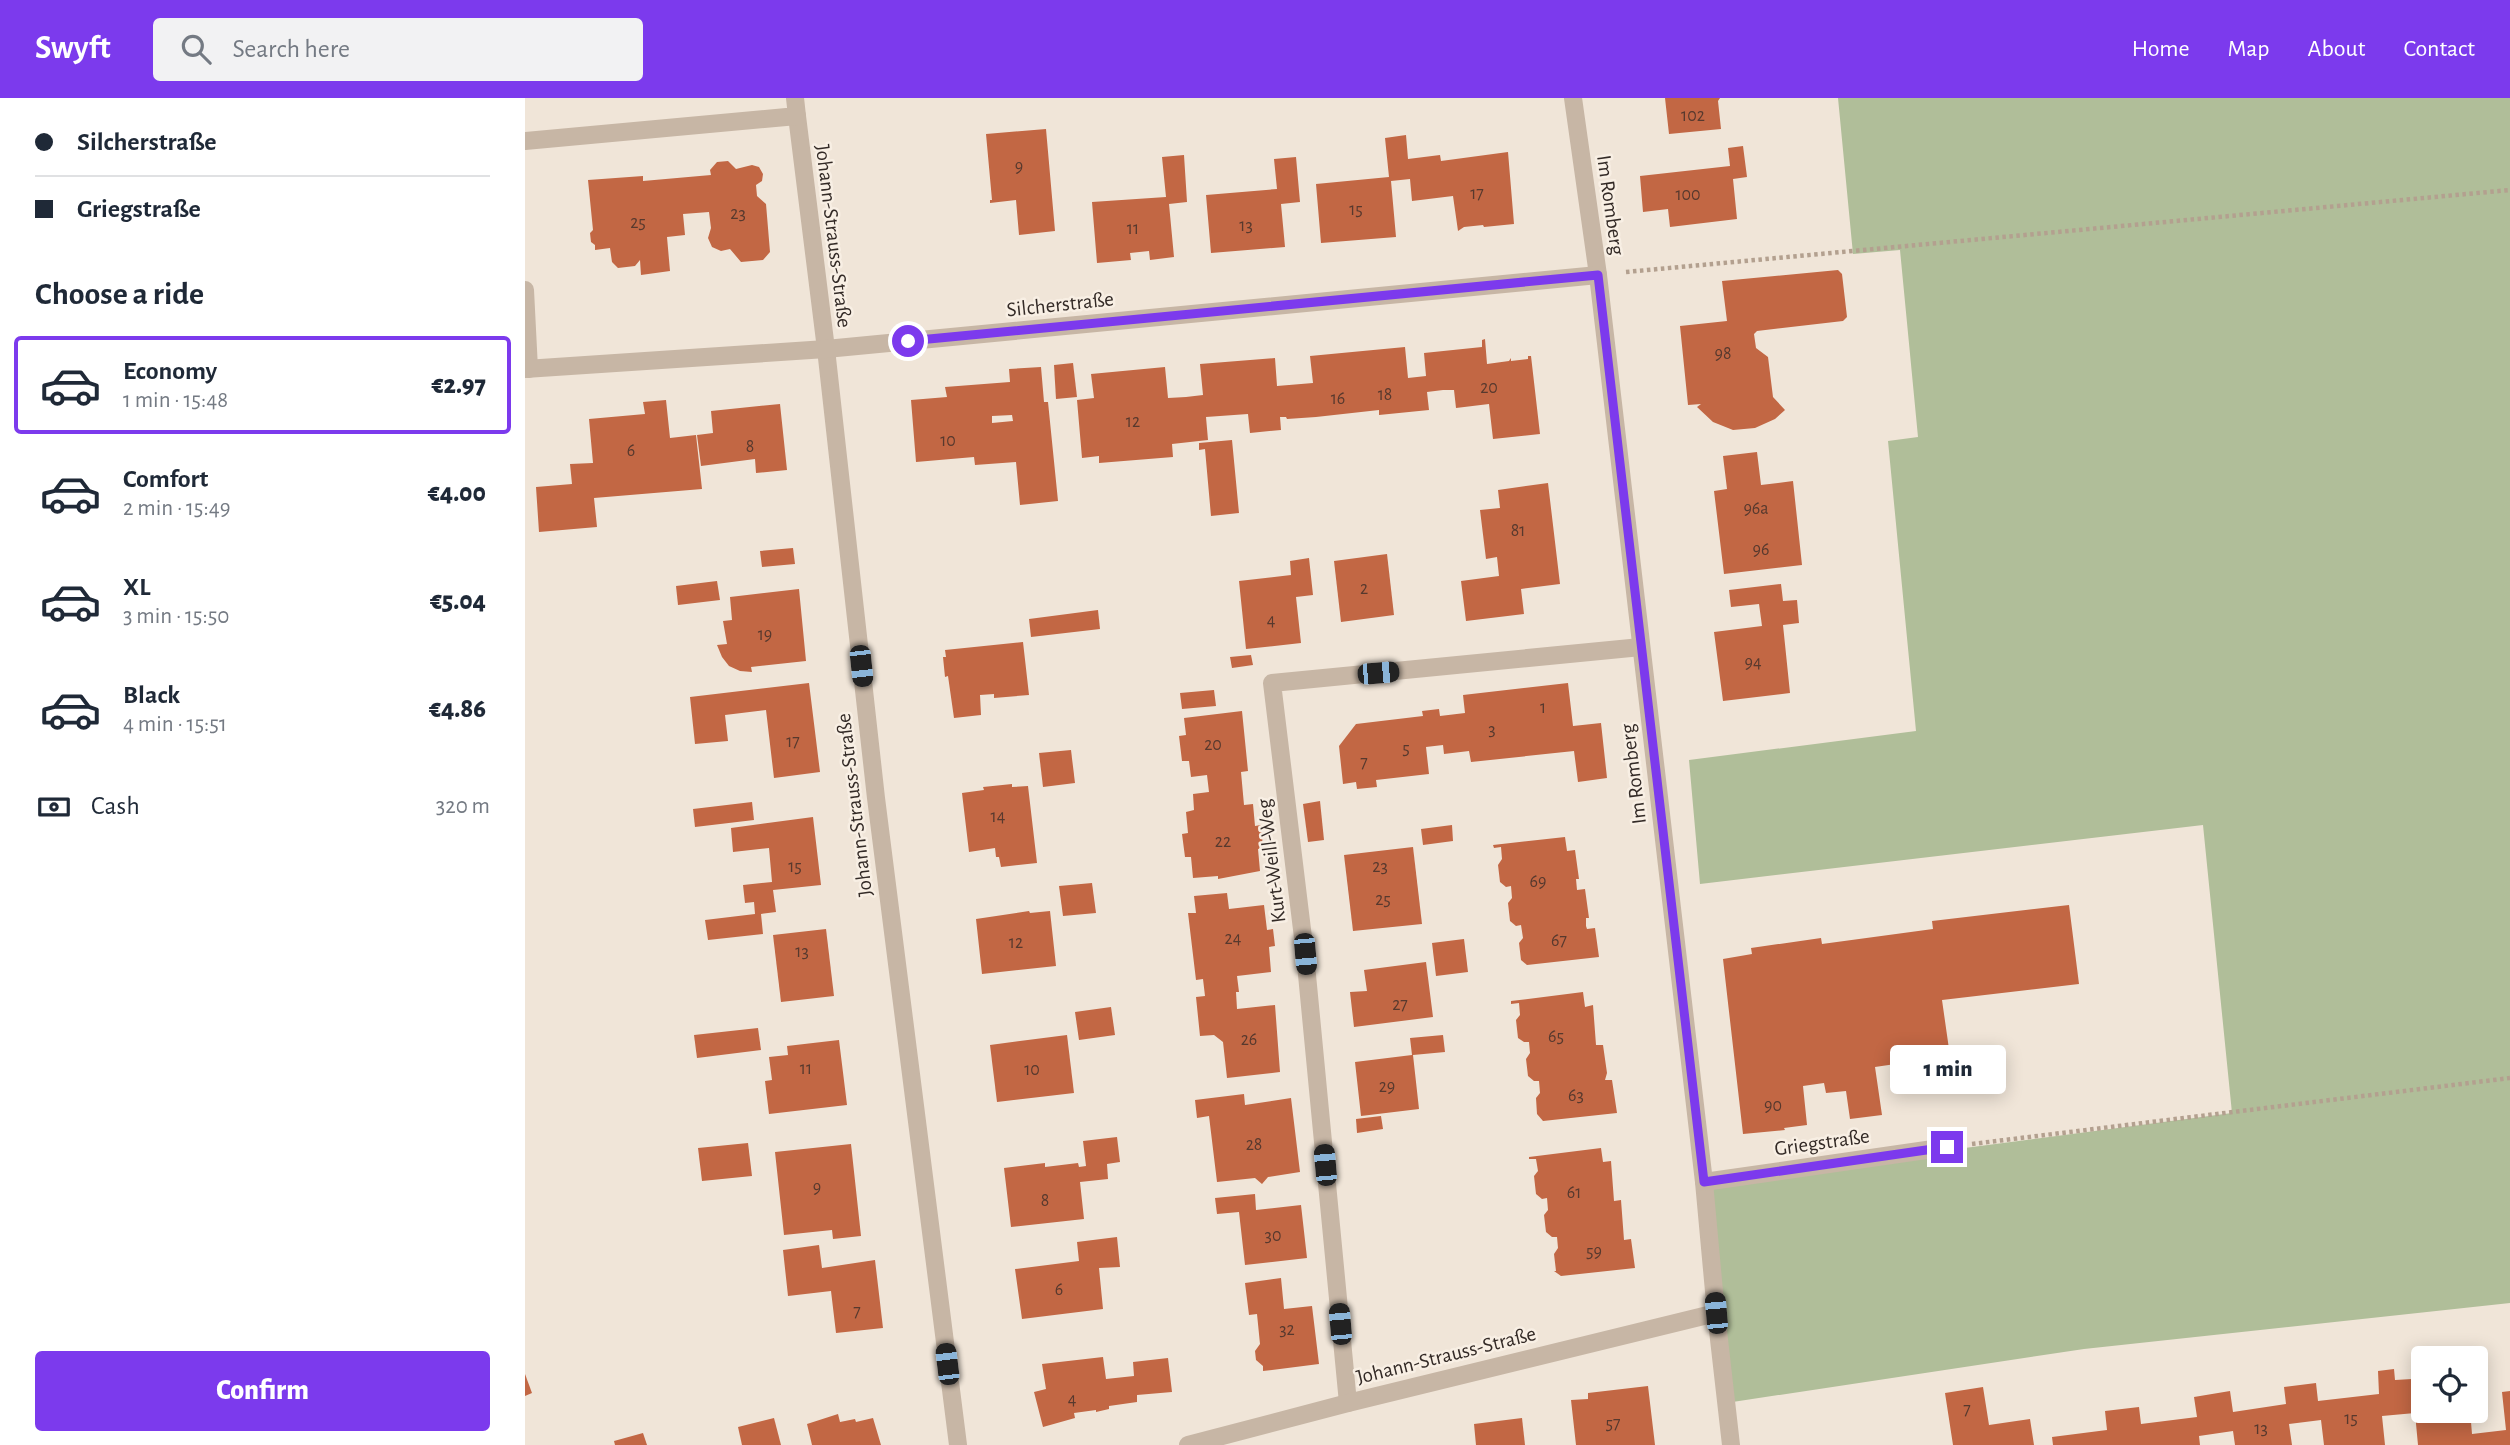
<!DOCTYPE html>
<meta charset="utf-8">
<style>
body{margin:0;font-family:"Alegreya Sans",sans-serif;background:#f2f2f3;color:#1f2937;height:100vh;display:flex;flex-direction:column;font-size:26px;white-space:nowrap}
*{box-sizing:border-box;margin:0}
p{font-size:23px;color:#747a83}
.icon{flex:none;width:38px;height:38px;fill:none;stroke:currentColor;stroke-width:2;stroke-linecap:round;stroke-linejoin:round}
.map{position:relative;flex:1;overflow:hidden}
.sheet{display:flex;flex-direction:column;background:#fff;width:525px}
.sheet>*{flex:none}
.banner{display:grid;align-content:center;height:154px;padding:0 35px;background:#fff}
.buttons{position:absolute;left:1886px;top:1248px;display:grid;gap:14px}
.buttons a{display:grid;place-items:center;width:77px;height:77px;border-radius:7px;background:#fff;box-shadow:0 4px 18px #0003;font-size:35px}
.end{position:absolute;width:32px;height:32px;margin:-16px;border:9px solid #7c3aed;background:#fff;box-shadow:0 0 0 4px #fff}
.from{border-radius:50%}
.bubble{position:absolute;height:49px;border-radius:7px;background:#fff;box-shadow:0 4px 18px #0003;font-size:23px;font-weight:800;line-height:49px;text-align:center}
.car{position:absolute;width:21px;height:42px;margin:-21px -10px;border-radius:9px;box-shadow:0 0 5px 2px #0007;background:linear-gradient(#222 24%,#8ab4d8 0 40%,#222 0 76%,#8ab4d8 0 86%,#222 0)}
.banner b{display:flex;align-items:center;gap:24px;height:66px;font-size:26px}
.banner b+b{border-top:2px solid #e0e1e3}
.banner i{width:18px;height:18px;background:#1f2937}
ul{padding:0;list-style:none}
li{display:flex;align-items:center;gap:21px;height:98px;margin:0 14px 10px;padding:0 21px;border:4px solid transparent;border-radius:7px}
li div{flex:1}
li b{display:block;font-size:26px}
li em{font-style:normal;font-weight:800}
li.current{border-color:#7c3aed}
li>.icon{width:63px;height:63px;stroke-width:1.5}
h2{padding:0 35px;font-size:32px;line-height:84px}
.pay{display:flex;align-items:center;gap:18px;height:77px;padding:0 35px;font-size:26px}
.pay p{margin-inline-start:auto}
.primary-button{display:flex;gap:14px;margin-top:auto;padding:14px 35px}
.primary-button a{flex:1;height:80px;border-radius:7px;background:#7c3aed;color:#fff;font-size:28px;font-weight:800;line-height:80px;text-align:center}
header{display:flex;align-items:center;gap:42px;box-sizing:border-box;height:98px;padding:0 35px;background:#7c3aed;color:#fff}
header strong{font-size:33px}
nav{display:flex;gap:38px;margin-inline-start:auto;font-size:24px}
.search{width:490px;height:63px;background:#f2f2f3;display:flex;align-items:center;gap:18px;box-sizing:border-box;padding:0 24px;border-radius:7px;color:#747a83;font-size:26px}
main{display:flex;flex:1;min-height:0}
.map>svg:first-child{display:block}
</style>
<header>
<strong>Swyft</strong>
<div class="search"><svg class="icon" aria-label="search" viewBox="0 0 24 24"><circle cx="10" cy="10" r="6"/><path d="M15 15l6 6"/></svg>Search here</div>
<nav><a>Home</a><a>Map</a><a>About</a><a>Contact</a></nav>
</header>
<main>
<section class="sheet">
<div class="banner">
<b><i class="from"></i>Silcherstraße</b>
<b><i></i>Griegstraße</b>
</div>
<h2>Choose a ride</h2>
<ul>
<li class="current"><svg class="icon" aria-label="car" viewBox="0 0 24 24"><path d="M5 17H2v-5l4-1 3-4h7l3 4 3 1v5h-3M9 17h6M6 11h13"/><circle cx="7" cy="17" r="2"/><circle cx="17" cy="17" r="2"/></svg><div><b>Economy</b><p>1 min · 15:48</p></div><em>€2.97</em></li>
<li><svg class="icon" aria-label="car" viewBox="0 0 24 24"><path d="M5 17H2v-5l4-1 3-4h7l3 4 3 1v5h-3M9 17h6M6 11h13"/><circle cx="7" cy="17" r="2"/><circle cx="17" cy="17" r="2"/></svg><div><b>Comfort</b><p>2 min · 15:49</p></div><em>€4.00</em></li>
<li><svg class="icon" aria-label="car" viewBox="0 0 24 24"><path d="M5 17H2v-5l4-1 3-4h7l3 4 3 1v5h-3M9 17h6M6 11h13"/><circle cx="7" cy="17" r="2"/><circle cx="17" cy="17" r="2"/></svg><div><b>XL</b><p>3 min · 15:50</p></div><em>€5.04</em></li>
<li><svg class="icon" aria-label="car" viewBox="0 0 24 24"><path d="M5 17H2v-5l4-1 3-4h7l3 4 3 1v5h-3M9 17h6M6 11h13"/><circle cx="7" cy="17" r="2"/><circle cx="17" cy="17" r="2"/></svg><div><b>Black</b><p>4 min · 15:51</p></div><em>€4.86</em></li>
</ul>
<div class="pay"><svg class="icon" aria-label="cash" viewBox="0 0 24 24"><path d="M3 7h18v10H3z"/><circle cx="12" cy="12" r="2"/></svg>Cash<p>320 m</p></div>
<div class="primary-button"><a>Confirm</a></div>
</section>
<div class="map">
<svg width="1985" height="1347" viewBox="0 0 1985 1347">
<rect width="100%" height="100%" fill="#f0e5d8"/>
<!-- green -->
<polygon fill="#b0be99" points="1313,0 1985,0 1985,1205 1559,1251 1201,1305 1179,1084 1707,1015 1678,727 1175,786 1164,662 1391,633 1363,343 1393,339 1375,152 1328,156"/>
<!-- building -->
<g fill="#c26744" fill-rule="evenodd">
<polygon points="1140,0 1195,0 1193,3 1196,31 1144,36"/>
<polygon points="521,31 530,133 494,137 491,102 465,105 465,102 467,102 461,36"/>
<polygon points="881,37 883,61 915,57 916,63 983,54 989,126 959,129 958,127 939,129 933,133 928,98 887,103 885,81 866,83 871,139 796,145 791,86 864,79 860,40"/>
<polygon points="1218,48 1222,79 1208,81 1212,121 1145,129 1143,111 1118,114 1115,78 1205,68 1203,50"/>
<polygon points="659,57 662,104 644,106 649,159 625,162 624,153 605,155 606,162 572,165 567,104 641,99 637,59"/>
<polygon points="771,59 775,104 756,106 760,149 686,155 681,97 752,91 749,61"/>
<polygon points="203,63 211,71 227,67 234,69 238,76 237,83 231,87 232,98 241,106 245,154 238,162 216,164 205,151 196,153 187,149 183,140 186,130 184,114 158,116 160,137 142,139 145,173 116,177 115,162 110,168 93,170 87,164 85,150 70,152 70,147 66,144 65,135 68,132 63,82 118,78 118,83 186,77 185,72 192,64"/>
<polygon points="1313,172 1317,176 1322,219 1318,223 1232,233 1229,236 1231,250 1243,259 1248,299 1260,312 1250,321 1230,330 1208,332 1188,324 1172,309 1176,306 1163,307 1155,228 1202,223 1197,183"/>
<polygon points="960,241 962,266 984,263 986,260 986,263 1003,261 1003,258 1006,258 1015,336 968,341 964,306 931,310 929,292 918,292 902,294 904,312 854,317 854,312 791,319 762,321 761,319 755,319 756,332 725,335 723,316 681,319 683,342 647,346 648,359 574,365 574,358 557,360 552,302 569,300 566,276 640,269 643,300 661,299 678,297 675,266 750,260 752,288 788,285 785,258 880,249 883,280 901,278 899,255 957,249 957,242"/>
<polygon points="548,265 552,299 531,301 529,267"/>
<path d="M516,269L519,304H523L533,403L495,407L491,364L450,367L449,359L391,364L386,302L422,299L420,289L485,284L484,271ZM487,317L488,323L467,325V318Z"/>
<polygon points="141,302 145,340 171,337 177,391 69,400 72,429 14,434 11,389 47,386 45,366 68,365 64,321 120,316 118,304"/>
<polygon points="255,306 262,372 231,375 230,361 176,368 172,337 188,335 186,313"/>
<polygon points="707,342 714,415 686,418 680,351 674,352 674,345"/>
<polygon points="1232,354 1236,387 1268,383 1277,467 1199,476 1189,393 1202,391 1198,358"/>
<polygon points="1023,385 1035,486 996,491 999,516 941,523 936,483 974,478 972,459 961,461 955,412 975,410 973,392"/>
<polygon points="268,450 270,466 237,469 235,453"/>
<polygon points="862,456 869,517 816,524 809,463"/>
<polygon points="784,460 788,497 771,499 776,545 721,551 714,483 766,477 765,463"/>
<polygon points="192,483 195,502 153,507 151,488"/>
<polygon points="1256,486 1258,503 1272,502 1274,525 1258,527 1265,595 1198,603 1189,534 1237,528 1234,506 1206,509 1204,492"/>
<polygon points="274,491 281,563 226,569 227,574 215,573 204,568 197,559 192,547 202,546 198,523 207,522 205,499"/>
<polygon points="573,512 575,531 506,539 504,521"/>
<polygon points="498,544 504,597 469,600 469,596 455,597 456,617 429,620 423,578 420,579 418,559 421,559 420,552"/>
<polygon points="726,557 728,567 707,570 705,559"/>
<polygon points="284,585 295,674 249,680 241,612 200,617 203,643 170,646 165,599"/>
<polygon points="1043,585 1048,628 1076,625 1082,680 1053,684 1049,653 946,664 944,653 919,656 918,647 901,649 904,676 851,682 852,689 832,691 831,684 818,686 814,648 831,626 898,618 897,613 914,611 915,618 940,615 938,597"/>
<polygon points="689,592 691,608 657,611 655,595"/>
<polygon points="717,613 723,673 716,674 719,707 728,706 730,728 736,727 738,750 733,751 735,773 693,781 693,778 668,780 666,759 660,759 657,736 663,735 661,714 669,712 668,696 684,694 682,677 666,679 664,663 657,663 654,638 661,637 659,620"/>
<polygon points="546,652 550,685 518,689 514,655"/>
<polygon points="487,686 487,689 503,688 512,765 476,769 474,759 471,759 470,750 444,754 437,695 459,692 458,689"/>
<polygon points="795,703 799,742 783,744 778,706"/>
<polygon points="227,704 229,722 170,729 168,711"/>
<polygon points="288,719 296,787 248,792 251,814 236,816 238,836 183,842 180,822 230,816 229,804 220,805 218,787 247,784 244,750 208,754 206,730"/>
<polygon points="927,727 928,743 898,747 896,731"/>
<polygon points="1040,739 1042,753 1050,752 1054,781 1051,781 1052,792 1060,791 1064,820 1061,820 1061,828 1062,831 1070,830 1074,859 1002,867 996,862 994,845 998,840 996,827 991,828 985,823 983,805 987,800 986,788 981,789 975,784 973,767 977,761 976,749 969,750 968,747"/>
<polygon points="888,749 897,826 828,833 819,757"/>
<polygon points="567,785 571,815 538,818 534,788"/>
<polygon points="702,795 704,811 739,807 742,832 748,831 750,848 744,849 746,874 712,878 714,894 711,894 712,911 750,907 755,974 702,980 698,944 689,937 675,938 671,899 680,898 678,881 671,882 663,815 671,815 669,798"/>
<polygon points="1544,807 1554,886 1417,902 1425,958 1350,969 1357,1017 1325,1021 1321,993 1301,995 1299,985 1278,988 1282,1027 1259,1030 1260,1032 1218,1036 1198,861 1227,856 1226,850 1296,840 1297,846 1408,831 1407,823"/>
<polygon points="504,813 505,815 525,813 531,868 457,876 451,821"/>
<polygon points="301,831 309,898 256,904 248,837"/>
<polygon points="939,841 943,874 911,878 907,845"/>
<polygon points="901,864 908,919 829,929 825,894 842,893 839,872"/>
<polygon points="1058,894 1060,909 1068,907 1071,947 1078,947 1082,975 1080,982 1087,982 1092,1015 1018,1023 1012,1016 1011,1000 1015,995 1014,983 1009,983 1003,978 1001,961 1005,955 1004,944 999,944 993,940 991,922 995,917 994,905 986,906 986,903"/>
<polygon points="586,909 590,937 554,942 550,914"/>
<polygon points="233,930 236,952 172,960 169,937"/>
<polygon points="542,937 549,995 472,1004 465,947"/>
<polygon points="918,937 920,954 888,957 894,1011 836,1018 830,964 887,957 885,940"/>
<polygon points="314,942 322,1007 244,1016 240,983 247,982 244,959 263,957 262,948"/>
<polygon points="719,996 720,1007 766,1000 775,1074 743,1079 737,1086 730,1080 692,1084 684,1018 672,1020 670,1002"/>
<polygon points="856,1018 858,1031 832,1035 831,1021"/>
<polygon points="592,1039 595,1064 582,1066 583,1081 555,1084 559,1121 486,1129 479,1070 520,1065 520,1069 553,1065 554,1069 561,1068 558,1043"/>
<polygon points="223,1045 227,1078 177,1083 173,1050"/>
<polygon points="326,1046 336,1138 308,1141 307,1132 259,1137 250,1054"/>
<polygon points="1076,1050 1078,1064 1086,1063 1089,1103 1096,1102 1099,1142 1106,1141 1110,1170 1036,1178 1029,1173 1031,1173 1029,1156 1033,1150 1032,1139 1027,1139 1021,1134 1019,1117 1023,1112 1022,1100 1017,1101 1011,1096 1009,1078 1013,1073 1011,1061 1004,1061 1004,1059"/>
<polygon points="730,1096 731,1112 776,1107 782,1160 720,1167 714,1114 692,1116 690,1100"/>
<polygon points="592,1139 595,1169 574,1170 578,1211 497,1221 490,1171 554,1163 552,1144"/>
<polygon points="294,1147 297,1170 350,1162 358,1230 311,1235 306,1193 263,1198 258,1152"/>
<polygon points="756,1180 759,1211 787,1208 794,1266 738,1273 738,1268 731,1262 730,1253 735,1246 732,1216 724,1217 720,1185"/>
<polygon points="578,1259 581,1281 609,1278 608,1264 643,1260 647,1294 612,1297 612,1304 584,1308 584,1311 571,1314 571,1312 549,1315 550,1320 518,1329 509,1294 521,1291 517,1266"/>
<polygon points="1869,1271 1870,1282 1887,1281 1888,1293 1899,1292 1899,1312 1945,1312 1947,1336 1981,1332 1977,1294 1985,1293 1985,1347 1893,1347 1890,1315 1857,1318 1860,1347 1799,1347 1796,1322 1764,1326 1767,1347 1710,1347 1708,1333 1674,1338 1675,1347 1528,1347 1527,1339 1582,1332 1580,1313 1614,1309 1616,1326 1672,1319 1669,1299 1705,1293 1708,1314 1761,1306 1759,1289 1791,1285 1793,1303 1854,1296 1853,1273"/>
<polygon points="0,1276 7,1295 0,1298"/>
<polygon points="1123,1288 1130,1347 1051,1347 1046,1302 1063,1301 1063,1295"/>
<polygon points="1458,1289 1464,1327 1505,1321 1509,1347 1428,1347 1420,1295"/>
<polygon points="313,1316 315,1324 330,1321 331,1324 348,1320 356,1347 287,1347 282,1326"/>
<polygon points="249,1320 256,1347 217,1347 213,1329"/>
<polygon points="997,1320 1000,1347 951,1347 949,1326"/>
<polygon points="118,1335 122,1347 90,1347 89,1343"/>
</g>
<g fill="none" stroke-linecap="round" stroke-linejoin="round">
<!-- path -->
<g stroke="#b3a08f" stroke-width="4.5" stroke-dasharray="3.5 3.5" stroke-linecap="butt">
<polyline points="1101,174 1985,92"/>
<polyline points="1447,1046 1985,980"/>
</g>
<!-- minor -->
<g stroke="#c7b6a5" stroke-width="18">
<polyline points="1048,0 1073,177 1179,1084 1191,1215 1206,1347"/>
<polyline points="272,18 301,251 351,700 433,1347"/>
<polyline points="0,43 272,18 270,0"/>
<polyline points="0,192 4,271"/>
<polyline points="0,271 301,251 1073,177"/>
<polyline points="1179,1084 1422,1049"/>
<polyline points="823,1305 780,856 747,585 1116,549"/>
<polyline points="663,1347 823,1305 1191,1215"/>
</g>
</g>
<g fill="none" stroke-linecap="round" stroke-linejoin="round">
<!-- route -->
<polyline stroke="#7c3aed" stroke-width="9" points="383,243 1073,177 1179,1084 1422,1049"/>
</g>
<g text-anchor="middle" stroke-width="5" stroke-linejoin="round" paint-order="stroke">
<!-- number labels -->
<g font-size="18" fill="#57392e">
<text x="1168" y="23">102</text>
<text x="494" y="74">9</text>
<text x="952" y="101">17</text>
<text x="1163" y="102">100</text>
<text x="831" y="117">15</text>
<text x="213" y="121">23</text>
<text x="113" y="130">25</text>
<text x="721" y="133">13</text>
<text x="608" y="136">11</text>
<text x="1198" y="261">98</text>
<text x="964" y="295">20</text>
<text x="860" y="302">18</text>
<text x="813" y="306">16</text>
<text x="608" y="329">12</text>
<text x="423" y="348">10</text>
<text x="225" y="354">8</text>
<text x="106" y="358">6</text>
<text x="1231" y="416">96a</text>
<text x="993" y="438">81</text>
<text x="1236" y="457">96</text>
<text x="839" y="496">2</text>
<text x="746" y="528">4</text>
<text x="240" y="542">19</text>
<text x="1228" y="570">94</text>
<text x="1018" y="615">1</text>
<text x="967" y="637">3</text>
<text x="268" y="649">17</text>
<text x="688" y="652">20</text>
<text x="881" y="656">5</text>
<text x="839" y="670">7</text>
<text x="473" y="724">14</text>
<text x="698" y="749">22</text>
<text x="270" y="774">15</text>
<text x="855" y="774">23</text>
<text x="1013" y="789">69</text>
<text x="858" y="807">25</text>
<text x="708" y="846">24</text>
<text x="1034" y="848">67</text>
<text x="491" y="850">12</text>
<text x="277" y="859">13</text>
<text x="875" y="912">27</text>
<text x="1031" y="944">65</text>
<text x="724" y="947">26</text>
<text x="281" y="976">11</text>
<text x="507" y="977">10</text>
<text x="862" y="994">29</text>
<text x="1051" y="1003">63</text>
<text x="1248" y="1013">90</text>
<text x="729" y="1052">28</text>
<text x="292" y="1095">9</text>
<text x="1049" y="1100">61</text>
<text x="520" y="1108">8</text>
<text x="748" y="1143">30</text>
<text x="1069" y="1159">59</text>
<text x="534" y="1197">6</text>
<text x="332" y="1219">7</text>
<text x="762" y="1237">32</text>
<text x="547" y="1307">4</text>
<text x="1442" y="1317">7</text>
<text x="1826" y="1326">15</text>
<text x="1088" y="1331">57</text>
<text x="1736" y="1336">13</text>
</g>
<!-- street labels -->
<g font-size="21" fill="#332a26" stroke="#f8efe4">
<text transform="translate(1086 107) rotate(82)" y="7">Im Romberg</text>
<text transform="translate(309 138) rotate(83)" y="7">Johann-Strauss-Straße</text>
<text transform="translate(535 206) rotate(-6)" y="7">Silcherstraße</text>
<text transform="translate(1108 676) rotate(-97)" y="7">Im Romberg</text>
<text transform="translate(329 707) rotate(-97)" y="7">Johann-Strauss-Straße</text>
<text transform="translate(746 763) rotate(-97)" y="7">Kurt-Weill-Weg</text>
<text transform="translate(1297 1044) rotate(-8)" y="7">Griegstraße</text>
<text transform="translate(921 1257) rotate(-14)" y="7">Johann-Strauss-Straße</text>
</g>
</g>
</svg>
<div class="buttons">
<a><svg class="icon" aria-label="locate" viewBox="0 0 24 24"><circle cx="12" cy="12" r="6"/><path d="M12 2v4M12 18v4M2 12h4M18 12h4"/></svg></a>
</div>
<i class="end from" style="left:383px;top:243px"></i>
<i class="end" style="left:1422px;top:1049px"></i>
<div class="bubble" style="left:1365px;top:947px;width:116px">1 min</div>
<i class="car" style="left:336px;top:568px;rotate:174deg"></i>
<i class="car" style="left:853px;top:575px;rotate:85deg"></i>
<i class="car" style="left:780px;top:856px;rotate:175deg"></i>
<i class="car" style="left:800px;top:1067px;rotate:355deg"></i>
<i class="car" style="left:1191px;top:1215px;rotate:355deg"></i>
<i class="car" style="left:815px;top:1226px;rotate:355deg"></i>
<i class="car" style="left:422px;top:1266px;rotate:353deg"></i>
</div>
</main>
